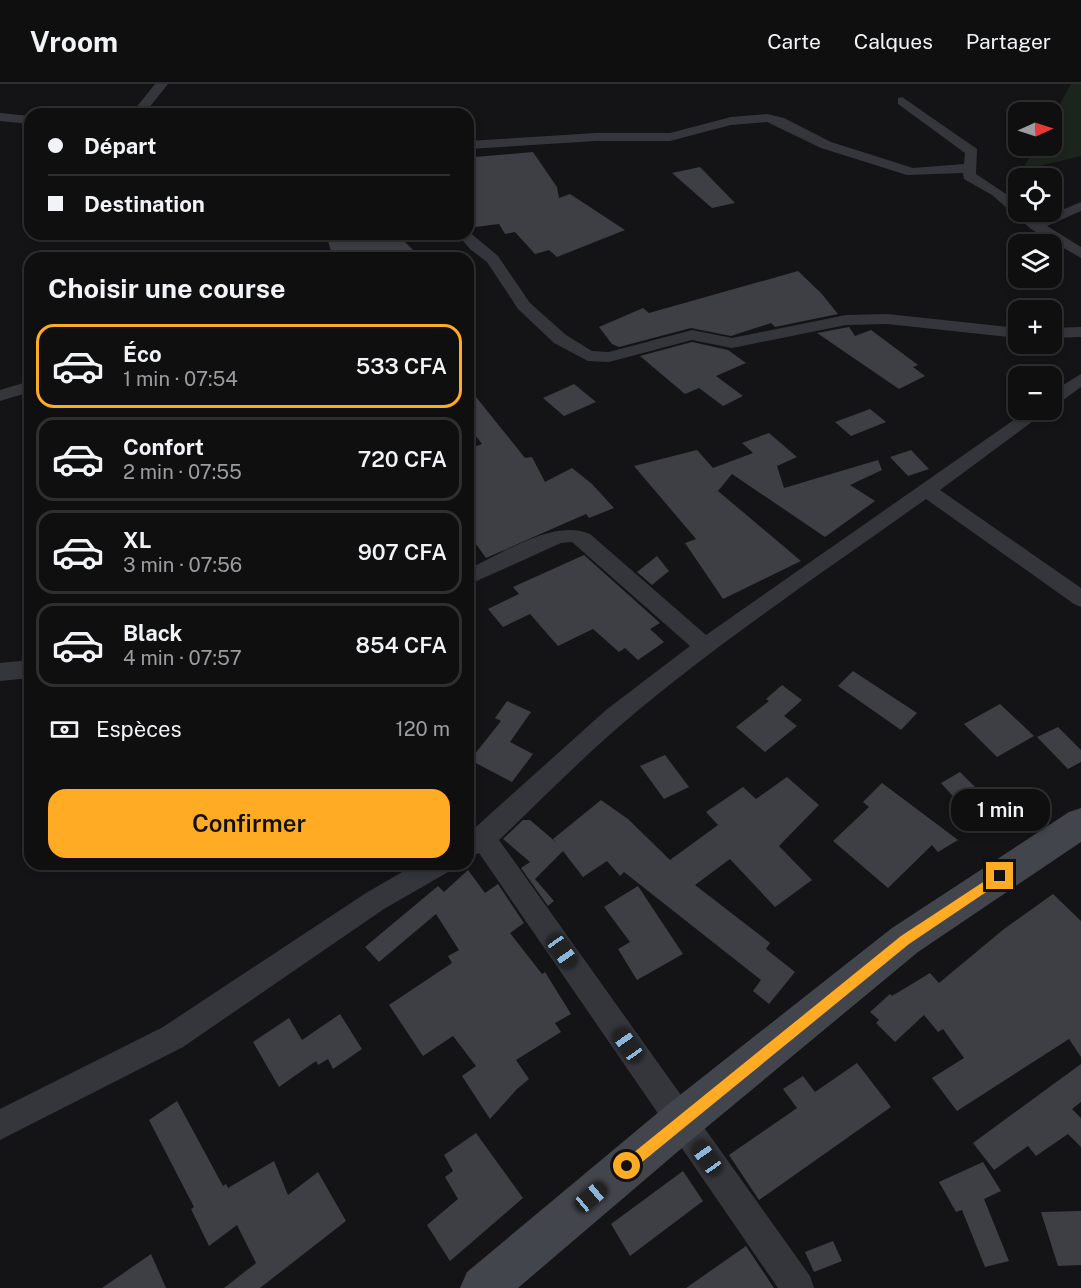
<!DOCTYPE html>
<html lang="fr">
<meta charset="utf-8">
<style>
body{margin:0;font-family:"Public Sans",sans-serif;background:#181819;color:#f1f3f6;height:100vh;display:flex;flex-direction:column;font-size:22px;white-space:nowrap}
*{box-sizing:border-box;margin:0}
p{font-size:20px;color:#9b9c9f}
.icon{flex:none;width:33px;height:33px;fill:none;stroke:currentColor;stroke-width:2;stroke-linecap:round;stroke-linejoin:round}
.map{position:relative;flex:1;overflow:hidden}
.sheet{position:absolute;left:24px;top:168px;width:450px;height:618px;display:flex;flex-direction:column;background:#0f0f10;border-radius:18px;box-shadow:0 3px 9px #0003,0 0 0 2px #2f2f30}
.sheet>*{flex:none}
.top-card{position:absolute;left:24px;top:24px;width:450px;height:132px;border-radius:18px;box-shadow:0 3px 9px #0003,0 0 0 2px #2f2f30;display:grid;align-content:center;height:132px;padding:0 24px;background:#0f0f10}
.needle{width:39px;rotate:87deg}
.buttons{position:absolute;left:1008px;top:18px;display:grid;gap:12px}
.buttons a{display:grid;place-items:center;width:54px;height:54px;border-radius:12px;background:#0f0f10;box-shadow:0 3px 9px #0003,0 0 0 2px #2f2f30;font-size:30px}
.end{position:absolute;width:27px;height:27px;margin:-14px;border:8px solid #ffab24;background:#111;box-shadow:0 0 0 3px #111}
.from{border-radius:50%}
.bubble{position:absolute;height:42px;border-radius:18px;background:#0f0f10;box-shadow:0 3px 9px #0003,0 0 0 2px #2f2f30;font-size:20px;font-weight:600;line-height:42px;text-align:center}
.car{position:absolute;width:18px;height:36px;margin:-18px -9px;border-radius:8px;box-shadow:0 0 4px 2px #0007;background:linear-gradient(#222 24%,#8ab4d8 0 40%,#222 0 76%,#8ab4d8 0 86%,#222 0)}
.top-card b{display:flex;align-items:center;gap:21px;height:57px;font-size:22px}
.top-card b+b{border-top:2px solid #2f2f30}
.top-card i{width:15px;height:15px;background:#f1f3f6}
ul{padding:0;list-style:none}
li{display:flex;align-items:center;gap:18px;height:84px;margin:0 12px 9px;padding:0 12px;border:3px solid #2f2f30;border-radius:18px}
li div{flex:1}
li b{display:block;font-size:22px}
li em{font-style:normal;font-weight:600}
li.active{border-color:#ffab24}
li>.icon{width:54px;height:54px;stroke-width:1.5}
h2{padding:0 24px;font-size:27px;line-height:72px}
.pay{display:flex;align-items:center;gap:15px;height:66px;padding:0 24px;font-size:22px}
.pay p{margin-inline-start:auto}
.primary-button{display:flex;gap:12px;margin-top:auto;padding:12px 24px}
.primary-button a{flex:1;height:69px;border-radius:18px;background:#ffab24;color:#111;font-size:24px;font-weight:600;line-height:69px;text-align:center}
header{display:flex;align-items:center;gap:36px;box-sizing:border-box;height:84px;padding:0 30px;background:#0f0f10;border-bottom:2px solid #2f2f30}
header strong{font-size:28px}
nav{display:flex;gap:33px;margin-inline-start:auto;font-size:21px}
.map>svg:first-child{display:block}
</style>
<header>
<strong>Vroom</strong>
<nav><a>Carte</a><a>Calques</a><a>Partager</a></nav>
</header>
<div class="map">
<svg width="1081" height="1204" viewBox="0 0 1081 1204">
<rect width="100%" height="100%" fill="#141416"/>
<!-- green -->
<polygon fill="#1c251d" points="1071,0 1081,0 1081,72 1022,86 1036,62 1052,62 1052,34"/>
<!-- building -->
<g fill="#3e3f44">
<polygon points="533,68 557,103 559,114 570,110 625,146 557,173 549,166 535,170 515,148 505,150 499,140 468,144 468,95 476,94 475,73"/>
<polygon points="700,83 735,119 712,124 672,89"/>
<polygon points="326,150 376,150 378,157 400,153 421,174 333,174"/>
<polygon points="798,187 821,209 838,230 775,243 771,239 731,252 691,244 619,263 612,260 599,243 643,224 649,229"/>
<polygon points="849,243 855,252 871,246 918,281 913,283 925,292 899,305 817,249"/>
<polygon points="692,258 728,266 746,279 716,292 743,312 723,322 699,304 685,310 640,272"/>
<polygon points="574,300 596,318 564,332 543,314"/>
<polygon points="468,303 525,374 532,373 545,398 572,384 592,400 614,424 589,434 586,430 486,474 468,449 468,365 482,360 468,342"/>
<polygon points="870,325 886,338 851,352 835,338"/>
<polygon points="769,349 797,373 777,382 784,404 878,376 882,386 850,401 875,417 825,453 732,390 718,407 801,477 723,515 685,459 696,455 634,382 697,366 713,384 753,369 742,359"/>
<polygon points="911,366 929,385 908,392 890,373"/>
<polygon points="584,471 660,539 650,545 664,558 638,576 625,564 619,568 593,545 558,562 530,530 503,543 488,525 519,510 513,503"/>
<polygon points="657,472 669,487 652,501 637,488"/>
<polygon points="853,587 917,629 901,646 838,602"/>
<polygon points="782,601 802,616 784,632 797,642 765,668 736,643 769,617 766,615"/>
<polygon points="507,617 531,628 510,658 533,670 512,698 470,676 501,637 495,634"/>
<polygon points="1000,620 1034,652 997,673 964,640"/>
<polygon points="1058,643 1081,666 1081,678 1068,685 1037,653"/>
<polygon points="665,671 689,703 664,715 640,682"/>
<polygon points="960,688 979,707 959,719 941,699"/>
<polygon points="787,693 819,721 779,762 812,796 775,823 730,775 695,801 770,859 766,865 795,888 769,920 753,907 761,896 624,788 620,792 607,777 583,793 563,767 535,795 554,817 548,822 521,784 530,778 503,755 523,736 530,736 557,759 553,755 601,716 628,735 670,776 718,741 706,728 743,703 756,715"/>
<polygon points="882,699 958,756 938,768 932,761 888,804 833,757 869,723 863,718"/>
<polygon points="468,786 485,809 498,800 524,839 510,849 542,890 545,888 571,930 555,939 561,948 516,976 529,995 517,1005 490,1035 462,992 476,982 453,952 423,972 389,921 452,879 448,872 459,866 436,830 379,878 365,863 438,802 444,808"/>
<polygon points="638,802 683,870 637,896 618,865 630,858 604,823"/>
<polygon points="1053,810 1081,837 1081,973 1069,955 957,1027 932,994 964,974 943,945 938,948 924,931 895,958 876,939 879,936 870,928 890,910 892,912 930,889 939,899 1004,845"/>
<polygon points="340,930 362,965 333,985 328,975 318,981 316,977 279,1003 253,958 289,934 302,956"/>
<polygon points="857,979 891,1023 759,1116 729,1071 797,1024 783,1005 803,992 815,1008"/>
<polygon points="1081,980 1081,1018 1072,1025 1081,1034 1081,1063 1068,1050 1036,1072 1028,1062 994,1086 973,1059"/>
<polygon points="177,1017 223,1102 226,1100 228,1104 274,1077 288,1111 318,1088 346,1137 260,1204 224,1204 256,1179 237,1141 209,1162 191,1125 194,1123 149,1036"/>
<polygon points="476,1049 523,1114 450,1177 427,1141 458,1115 445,1093 453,1087 444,1071"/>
<polygon points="983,1078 1001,1107 984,1115 1009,1177 985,1183 962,1126 956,1128 939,1098"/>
<polygon points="683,1087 703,1117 630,1172 611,1140"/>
<polygon points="1081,1127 1081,1181 1058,1182 1041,1128"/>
<polygon points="833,1157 842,1177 814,1188 805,1168"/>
<polygon points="746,1162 774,1204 686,1204"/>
<polygon points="151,1170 166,1204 102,1204"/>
</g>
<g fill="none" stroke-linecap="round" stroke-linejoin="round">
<!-- street -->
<g fill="#35363c" fill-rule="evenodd">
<polygon points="155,0 168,0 144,30 131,30"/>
<polygon points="902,13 977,65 976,90 1018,118 1018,128 1029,128 1038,136 1081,118 1081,127 1047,142 1081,163 1081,174 1031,145 992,111 964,95 963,89 907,91 821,64 767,38 731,41 670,57 596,57 468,65 468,57 596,49 670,49 731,33 767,30 784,34 831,58 913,84 964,80 965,69 898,20 898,14"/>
<polygon points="0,29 30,32 30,40 0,37"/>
<polygon points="468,147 498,172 530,219 566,251 592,267 609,268 692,246 732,254 846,231 887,230 1018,244 1018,254 887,240 846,241 732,264 692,256 609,278 588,277 554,259 518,225 487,178 470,165 457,150 468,150"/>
<polygon points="1081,243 1081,253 1052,254 1052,244"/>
<polygon points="1081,290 1081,303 1058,320 1052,321 1052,308"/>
<polygon points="30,297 30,308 0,317 0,306"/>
<path d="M1028,326H1048L940,406L1081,504V523L1074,520L926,415C824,488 718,558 622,640C579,677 540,717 499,756L810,1192L814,1204H778L479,769L468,774V750L606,626L690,562L572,458L561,459L468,501V485C502,470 554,434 590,450L706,551Z"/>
<polygon points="30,576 30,594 0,597 0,579"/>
<polygon points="416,780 452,780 448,788 384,825 183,963 0,1056 0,1025 163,943 366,809"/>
</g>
<!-- secondary -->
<polygon fill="#43454c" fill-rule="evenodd" points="1081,724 1081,758 918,868 696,1052 518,1204 460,1204 467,1188 666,1022 892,844 1069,728"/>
</g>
<!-- route -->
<polygon fill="#ffab24" points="1000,787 1004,789 1004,796 909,860 631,1087 622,1087 622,1078 901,852"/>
</svg>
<div class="buttons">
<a><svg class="needle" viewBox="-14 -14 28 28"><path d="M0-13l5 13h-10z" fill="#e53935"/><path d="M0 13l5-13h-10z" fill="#9b9c9f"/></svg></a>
<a><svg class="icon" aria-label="locate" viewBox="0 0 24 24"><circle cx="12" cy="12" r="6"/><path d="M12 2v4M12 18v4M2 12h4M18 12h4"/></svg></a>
<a><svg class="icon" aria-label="layers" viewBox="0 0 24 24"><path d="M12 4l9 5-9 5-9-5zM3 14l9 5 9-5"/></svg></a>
<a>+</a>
<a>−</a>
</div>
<i class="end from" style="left:627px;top:1082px"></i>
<i class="end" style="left:1000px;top:792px"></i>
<div class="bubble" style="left:951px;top:705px;width:99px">1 min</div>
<i class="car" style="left:562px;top:867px;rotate:145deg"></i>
<i class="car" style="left:628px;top:961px;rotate:325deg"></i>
<i class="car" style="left:707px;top:1074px;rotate:325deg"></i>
<i class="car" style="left:591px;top:1113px;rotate:50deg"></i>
<div class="top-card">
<b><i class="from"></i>Départ</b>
<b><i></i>Destination</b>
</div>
<section class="sheet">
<h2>Choisir une course</h2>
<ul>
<li class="active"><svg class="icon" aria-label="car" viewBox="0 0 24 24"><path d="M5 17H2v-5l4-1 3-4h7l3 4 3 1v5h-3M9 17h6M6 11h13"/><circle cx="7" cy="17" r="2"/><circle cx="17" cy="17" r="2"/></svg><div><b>Éco</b><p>1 min · 07:54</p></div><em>533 CFA</em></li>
<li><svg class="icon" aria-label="car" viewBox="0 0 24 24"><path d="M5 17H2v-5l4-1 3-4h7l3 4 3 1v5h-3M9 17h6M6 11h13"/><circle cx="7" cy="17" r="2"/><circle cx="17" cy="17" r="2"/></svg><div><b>Confort</b><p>2 min · 07:55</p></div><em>720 CFA</em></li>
<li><svg class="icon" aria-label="car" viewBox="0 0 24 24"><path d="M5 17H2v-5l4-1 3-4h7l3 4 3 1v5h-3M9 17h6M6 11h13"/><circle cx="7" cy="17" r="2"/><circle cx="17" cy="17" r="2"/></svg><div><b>XL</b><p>3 min · 07:56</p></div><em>907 CFA</em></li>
<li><svg class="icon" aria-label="car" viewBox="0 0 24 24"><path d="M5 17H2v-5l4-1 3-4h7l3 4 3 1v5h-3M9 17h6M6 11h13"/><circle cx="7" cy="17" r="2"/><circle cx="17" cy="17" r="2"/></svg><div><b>Black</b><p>4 min · 07:57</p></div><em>854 CFA</em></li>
</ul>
<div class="pay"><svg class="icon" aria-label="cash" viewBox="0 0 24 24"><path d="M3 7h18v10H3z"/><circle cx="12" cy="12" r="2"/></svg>Espèces<p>120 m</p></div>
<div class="primary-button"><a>Confirmer</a></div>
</section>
</div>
